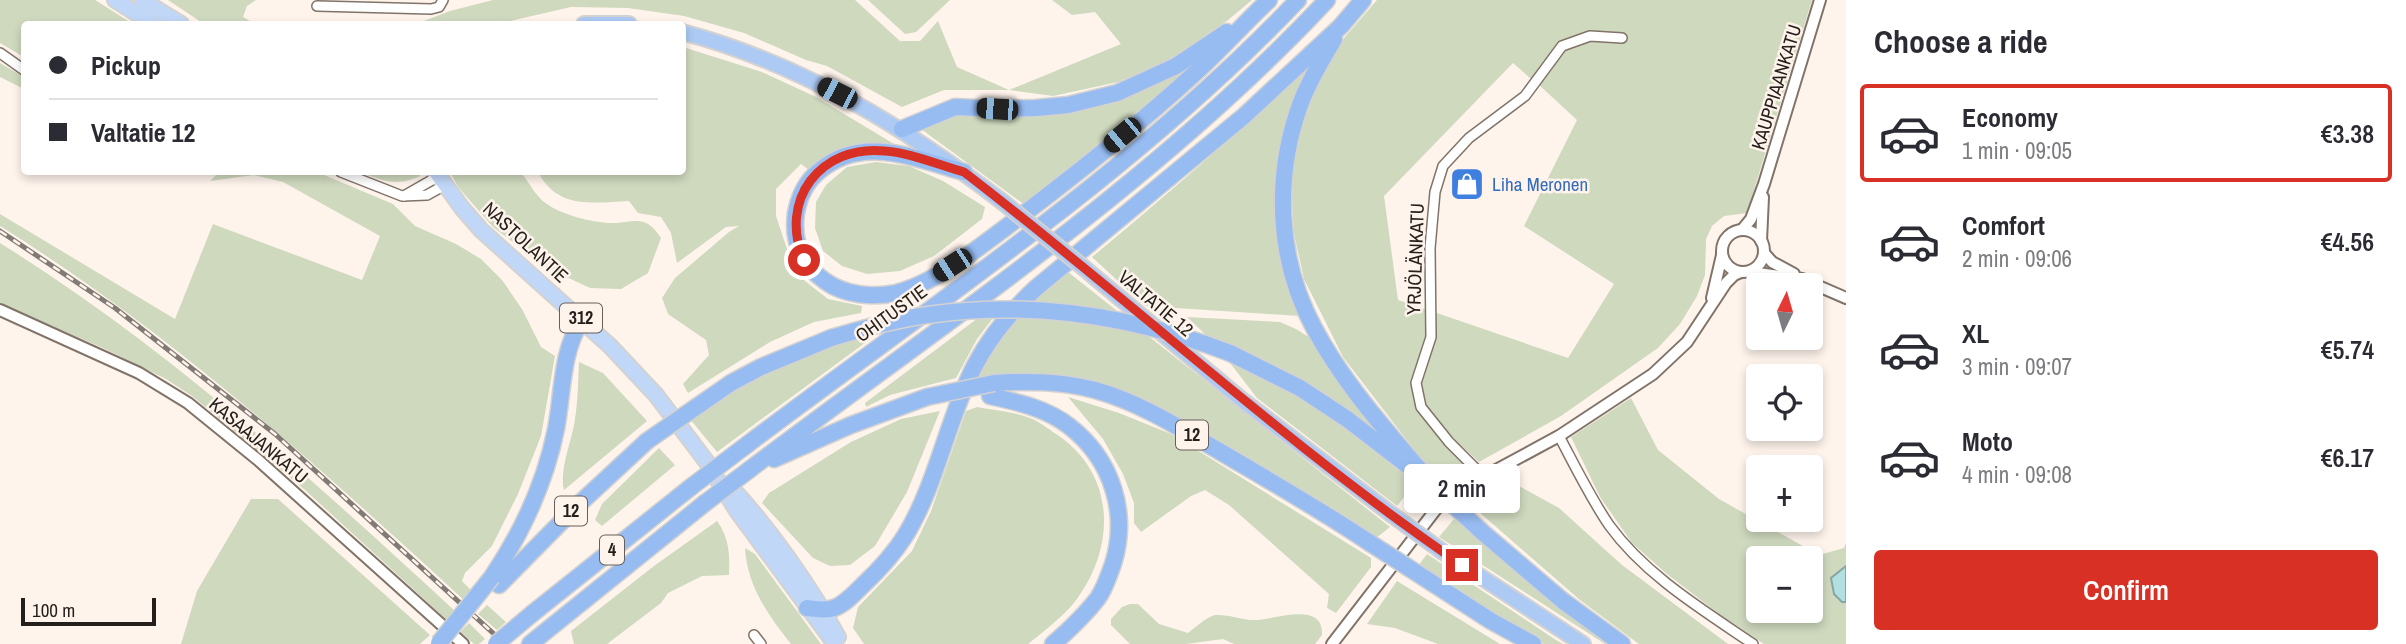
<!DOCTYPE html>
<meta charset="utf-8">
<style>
body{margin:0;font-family:"Archivo Narrow",sans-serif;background:#f2f2f3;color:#2b2b33;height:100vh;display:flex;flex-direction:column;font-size:26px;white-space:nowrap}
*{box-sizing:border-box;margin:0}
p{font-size:23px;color:#7c7c81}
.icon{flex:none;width:38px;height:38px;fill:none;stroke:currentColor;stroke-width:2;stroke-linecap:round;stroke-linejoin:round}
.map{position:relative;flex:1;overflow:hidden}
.side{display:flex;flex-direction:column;background:#fff;width:560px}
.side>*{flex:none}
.hud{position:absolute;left:21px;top:21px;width:665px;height:154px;border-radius:7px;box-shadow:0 4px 10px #0003;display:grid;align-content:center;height:154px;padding:0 28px;background:#fff}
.needle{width:46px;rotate:5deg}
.fabs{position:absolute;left:1746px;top:273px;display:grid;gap:14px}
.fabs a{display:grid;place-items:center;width:77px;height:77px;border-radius:7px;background:#fff;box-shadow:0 4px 10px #0003;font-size:35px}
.scale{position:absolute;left:21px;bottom:18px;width:135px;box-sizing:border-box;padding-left:7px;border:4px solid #251f1b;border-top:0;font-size:19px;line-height:24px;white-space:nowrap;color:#251f1b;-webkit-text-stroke:5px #fef4ec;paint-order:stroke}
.end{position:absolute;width:32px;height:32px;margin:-16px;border:9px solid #d93025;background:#fff;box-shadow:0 0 0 4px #fff}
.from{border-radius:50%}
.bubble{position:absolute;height:49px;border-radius:7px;background:#fff;box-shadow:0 4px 10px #0003;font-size:23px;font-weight:600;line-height:49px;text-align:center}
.car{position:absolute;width:21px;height:42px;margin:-21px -10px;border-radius:9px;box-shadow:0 0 5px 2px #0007;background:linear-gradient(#222 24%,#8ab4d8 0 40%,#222 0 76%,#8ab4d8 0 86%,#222 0)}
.hud b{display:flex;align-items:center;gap:24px;height:66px;font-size:26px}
.hud b+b{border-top:2px solid #e1e1e2}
.hud i{width:18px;height:18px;background:#2b2b33}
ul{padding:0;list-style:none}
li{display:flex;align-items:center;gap:21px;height:98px;margin:0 14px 10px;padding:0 14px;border:4px solid transparent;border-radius:7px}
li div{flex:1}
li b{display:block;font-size:26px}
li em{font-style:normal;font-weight:600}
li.selected{border-color:#d93025}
li>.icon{width:63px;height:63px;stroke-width:1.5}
h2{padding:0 28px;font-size:32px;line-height:84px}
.primary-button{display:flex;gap:14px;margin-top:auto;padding:14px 28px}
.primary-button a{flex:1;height:80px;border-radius:7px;background:#d93025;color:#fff;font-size:28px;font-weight:600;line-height:80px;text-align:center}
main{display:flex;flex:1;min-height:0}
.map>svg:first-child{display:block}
</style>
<main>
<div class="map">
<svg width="1846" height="644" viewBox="0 0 1846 644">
<rect width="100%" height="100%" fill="#fef4ec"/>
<!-- green -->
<g fill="#cfd9be" fill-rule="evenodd">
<polygon points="0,0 95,0 133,24 24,24 24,57 0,43"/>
<polygon points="168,0 256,0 247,6 243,17 255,24 204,24"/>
<polygon points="493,0 855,0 900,41 920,41 938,21 957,67 1009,90 1121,44 1095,12 1072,15 1052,0 1252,0 1228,20 1170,59 1118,82 1053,96 1009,90 944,90 902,107 827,66 806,60 744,33 684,16 628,8 571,7 497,24 416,24 450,11"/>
<polygon points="868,0 950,0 916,32 905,34"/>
<path d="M1377,0H1812L1747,213L1724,216L1712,226L1706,239L1705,275L1697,296L1680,324L1658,348L1561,416L1479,462L1454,439L1425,404L1421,384L1436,337L1434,312L1568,358L1614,284L1524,226L1577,120L1538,84C1567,43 1570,37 1622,42L1626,35L1589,31L1559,41L1531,79L1513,63L1384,196L1398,300L1427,310L1428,338L1413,383L1417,407L1444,444L1467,468L1448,487L1416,452L1343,357L1304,279L1294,234L1291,186L1299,131L1310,96L1338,45Z"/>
<path d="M683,47L762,72L816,97L899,147C863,150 836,144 809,170L801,164L776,189V216L789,255L805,281L828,299L862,306L861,313L814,322L770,342L688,393L683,384L709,355L706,340L668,314L662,298L675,278L729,232L739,226L726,227L677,263L671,233L661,217L638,213L629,201C592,203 557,209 538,172H682Z"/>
<polygon points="1212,49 1126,124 1025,205 921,129 956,111 1051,111"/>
<path d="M1320,51L1276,197L1280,254L1300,316L1145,306L1092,257C1171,191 1249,125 1320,51Z"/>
<polygon points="0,63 24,77 24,89 0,77"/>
<polygon points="876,162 909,166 943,181 985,207 982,219 934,256 900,271 867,274 842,266 823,251 815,228 816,202 826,185 847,167"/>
<path d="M219,172H317L393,204L415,226L456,244L481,259L502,280L522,309L541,347L555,356L541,436L518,494L492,546L465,573L462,581L473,592L465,601C318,466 170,332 0,226V214L175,319L213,224L362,280L380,236L283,182L254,175L210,181Z"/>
<path d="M360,172H419L420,176C396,187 384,181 360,172Z"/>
<path d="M450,172H523V175C530,184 537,198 547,204C562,215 591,222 609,223C634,224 644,212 661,238L648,273L621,289L590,288L545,267L493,227L458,187Z"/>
<path d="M0,243C167,347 312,479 456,612L448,621L305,490L192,396L166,379L103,348L0,304Z"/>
<polygon points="1068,272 1121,314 1030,303"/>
<path d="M1020,316L1061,318L1142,331L1390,527L1375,539L1132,398L978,379C989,355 1002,335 1020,316Z"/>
<polygon points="1187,317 1280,322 1296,329 1312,339 1393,448 1258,359 1207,336"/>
<polygon points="978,318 993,318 977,339 956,378 890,395 866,407 865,403"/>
<path d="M858,338L869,340L717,452L690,419C744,382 796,359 858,338Z"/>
<polygon points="1227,359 1277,383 1358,433 1416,482 1397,506 1257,398"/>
<path d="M579,362L603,373L647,421L564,490C559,469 572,441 575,419C578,400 578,381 579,362Z"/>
<polygon points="1068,397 1119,413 1171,434 1371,558 1371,567 1336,613 1327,608 1329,594 1229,505 1205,490 1191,496 1141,532 1134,523 1134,503 1123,474 1103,439"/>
<path d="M1631,398L1658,450L1719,499L1819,555L1844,548L1846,543V644H1764L1723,617L1667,574L1632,543L1600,497L1571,437ZM1759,558H1811V611H1759Z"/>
<path d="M977,407C994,410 1014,412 1030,418C1038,421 1046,427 1053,432C1113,469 1118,540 1079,596C1067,614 1045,630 1028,644H864L853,628L858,607L912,551L931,511L966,411Z"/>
<polygon points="940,411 907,492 875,546 850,565 830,566 813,558 762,503 769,493 851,442 901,419"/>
<polygon points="659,448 675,465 602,526 595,520 602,504"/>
<polygon points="1487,483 1519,486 1559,508 1622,565 1728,644 1639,644 1580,600 1463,498"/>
<polygon points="251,499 278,499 430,635 420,644 181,644 197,591"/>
<polygon points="1454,519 1553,601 1612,644 1605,644 1439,537"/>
<path d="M717,521C729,537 730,555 729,575L702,576L668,593L661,603L607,644H574L571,631L654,566Z"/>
<path d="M745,548L755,554L821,644H791C768,615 747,586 745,548Z"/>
<polygon points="1427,554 1556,640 1563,644 1544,644 1528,636 1418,566"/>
<polygon points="1397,581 1500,644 1438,644 1395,628 1367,624"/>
<path d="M1130,604H1138L1159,624L1188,633C1195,628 1206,617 1215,615C1228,614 1241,620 1254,620C1274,620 1324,600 1322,635L1315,644H1234L1223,639L1186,644H1130L1111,625V619L1122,607Z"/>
<polygon points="487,605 506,622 497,630 478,614"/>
<polygon points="469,623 485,639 479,644 474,644 460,632"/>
</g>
<!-- water -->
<polygon fill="#b2dfe0" stroke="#88a5a5" stroke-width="2" points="1846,566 1846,602 1842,602 1834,594 1831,578"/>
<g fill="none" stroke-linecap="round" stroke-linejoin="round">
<!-- minor casing -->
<g stroke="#817368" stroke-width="12">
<g id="minor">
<polyline points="317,6 431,9 439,7 443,0"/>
<polyline points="0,53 24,70"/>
<polyline points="341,172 402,196 427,195 445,185"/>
<polyline points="404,196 439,176"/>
<path d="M1559,436C1575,466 1590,497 1609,525C1645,575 1703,610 1753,644"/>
<polyline points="1481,478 1475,468 1449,442 1421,407 1416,383 1431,337 1430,248 1435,192 1443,166 1469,138 1525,96 1562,46 1590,36 1622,38"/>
<polyline points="754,635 761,644"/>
</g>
</g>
<!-- tertiary casing -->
<g stroke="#817368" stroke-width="14">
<g id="tertiary">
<polyline points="1742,230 1751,219 1764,184 1820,0"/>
<circle cx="1743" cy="251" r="21"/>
<polyline points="1761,241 1763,197"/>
<polyline points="1764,253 1772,262 1794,274"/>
<polyline points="1750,272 1802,279 1846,298"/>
<polyline points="1712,298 1722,255"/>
<polyline points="0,310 139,373 188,403 257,459 463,644"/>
<polyline points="1332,644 1437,508 1461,489 1559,436 1653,374 1687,342 1726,283 1734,275 1741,272"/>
</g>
</g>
<!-- primary casing -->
<g stroke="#d3d2d1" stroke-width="18">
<g id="primary">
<polyline points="115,0 153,24"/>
<polyline points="142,0 181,24"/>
<polyline points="436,172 462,208 481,230 610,346 656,395 706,461 737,511 835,644"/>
<path d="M730,486C769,528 810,586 838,637"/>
</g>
</g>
<!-- trunk casing -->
<g stroke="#d3d2d1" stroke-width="18">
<g id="trunk">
<polyline points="584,24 629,24"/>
<path d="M682,32C803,64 906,128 1004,203"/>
<polyline points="1084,268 1242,400 1391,514"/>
<polyline points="1443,552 1583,644"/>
</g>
</g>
<!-- motorway casing -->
<g stroke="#d3d2d1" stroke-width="19">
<g id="motorway">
<path d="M1334,39C1322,60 1308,82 1300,105C1274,177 1277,260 1314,328C1345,387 1394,439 1437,490"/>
<polyline points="902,129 955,107 997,109 1036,108 1068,105 1117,93 1176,66 1227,32"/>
<path d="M964,172C915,159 862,133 818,172C806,182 799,197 796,213C792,241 802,265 825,281C844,295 873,298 896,293C933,284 974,251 1005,228C1069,180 1134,129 1194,74C1220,51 1243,24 1269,0"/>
<polyline points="1230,353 1300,388 1347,419 1408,466"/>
<polyline points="731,383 761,367 831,338"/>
<path d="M994,383C1028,381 1061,381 1095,390C1139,402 1180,428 1219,451C1270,481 1321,510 1370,543"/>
<path d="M990,396C1017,402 1046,408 1069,426C1112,459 1129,513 1113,564C1109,575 1105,588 1098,598C1085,615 1069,630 1053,644"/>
<path d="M748,444C936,302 1135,171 1298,0"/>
<polyline points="774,459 851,425 927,397"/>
<path d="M749,470C946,321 1158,181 1327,0"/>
<polyline points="1481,531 1563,601 1622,644"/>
<path d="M492,577C523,531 545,484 556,429C563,393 561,351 582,320"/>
<polyline points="1423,577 1491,621 1533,644"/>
<polyline points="499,585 578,505 647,441"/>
<path d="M807,608C815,609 826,611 834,608C845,604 855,593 863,585C879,570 893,555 905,536C936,486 947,421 974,367C990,336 1010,312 1036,288L1244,116L1341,26L1363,0"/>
<polyline points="533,613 691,487"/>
<polyline points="530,644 705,503"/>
</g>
</g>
<!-- minor -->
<use href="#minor" stroke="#fff" stroke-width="9"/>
<!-- tertiary -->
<use href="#tertiary" stroke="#fff" stroke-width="10"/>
<!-- primary -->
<use href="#primary" stroke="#c1d7f7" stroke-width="14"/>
<!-- trunk -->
<use href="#trunk" stroke="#accaf4" stroke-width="14"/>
<!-- motorway -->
<use href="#motorway" stroke="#97bcf2" stroke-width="16"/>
<!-- rail casing -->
<g stroke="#827a75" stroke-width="5">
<polyline id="rail" points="0,231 115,308 275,434 505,644"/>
</g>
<!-- rail -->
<use href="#rail" stroke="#fef4ec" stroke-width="2.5" stroke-dasharray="8" stroke-linecap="butt"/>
<!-- trunk-bridge casing -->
<g stroke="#d3d2d1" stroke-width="18" stroke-linecap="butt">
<g id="trunk-bridge">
<polyline points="1004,203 1084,268"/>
<polyline points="1391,514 1443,552"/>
</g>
</g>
<!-- motorway-bridge casing -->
<g stroke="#d3d2d1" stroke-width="19" stroke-linecap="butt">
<g id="motorway-bridge">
<path d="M831,338C865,328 900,318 935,314C1036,301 1136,317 1230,353"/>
<polyline points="927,397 994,383"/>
<polyline points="647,441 731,383"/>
<polyline points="691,487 748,444"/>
<polyline points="1437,490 1481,531"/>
<polyline points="705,503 749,470"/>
<polyline points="1370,543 1423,577"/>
<polyline points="439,643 492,577"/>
<polyline points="496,644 533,613"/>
</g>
</g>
<!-- trunk-bridge -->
<use href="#trunk-bridge" stroke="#accaf4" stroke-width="14"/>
<!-- motorway-bridge -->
<use href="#motorway-bridge" stroke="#97bcf2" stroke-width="16"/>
</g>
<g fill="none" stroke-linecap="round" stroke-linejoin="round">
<!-- route -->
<path stroke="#d93025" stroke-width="9" d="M804,260C778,201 820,144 885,151C912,153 938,165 964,172C1132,301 1287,446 1462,565"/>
</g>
<!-- icons -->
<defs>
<g id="shop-square" transform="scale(1.75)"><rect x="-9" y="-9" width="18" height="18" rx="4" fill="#3f7fe0" stroke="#fef4ec"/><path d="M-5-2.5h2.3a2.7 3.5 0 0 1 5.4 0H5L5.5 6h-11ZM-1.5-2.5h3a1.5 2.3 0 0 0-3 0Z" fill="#fff"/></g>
</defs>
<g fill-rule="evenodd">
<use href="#shop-square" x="1467" y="184"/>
</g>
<g text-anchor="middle" stroke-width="5" stroke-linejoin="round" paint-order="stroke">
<!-- shield labels -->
<g fill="#fef4ec" stroke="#665f5a" stroke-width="2">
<rect x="560" y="303.5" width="42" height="29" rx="5"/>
<rect x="1176" y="420.5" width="32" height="29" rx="5"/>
<rect x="555" y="496.5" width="32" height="29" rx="5"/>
<rect x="600" y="535.5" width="24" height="29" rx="5"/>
</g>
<g font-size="18" font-weight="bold" fill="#251f1b">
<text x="581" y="324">312</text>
<text x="1192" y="441">12</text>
<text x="571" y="517">12</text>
<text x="612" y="556">4</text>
</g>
<!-- street labels -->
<g font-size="19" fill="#251f1b" stroke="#fef4ec">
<text transform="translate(1776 87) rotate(-73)" y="7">KAUPPIAANKATU</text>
<text transform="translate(526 242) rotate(43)" y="7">NASTOLANTIE</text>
<text transform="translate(1415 259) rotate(-88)" y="7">YRJÖLÄNKATU</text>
<text transform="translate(1156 303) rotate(40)" y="7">VALTATIE 12</text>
<text transform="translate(891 313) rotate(-36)" y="7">OHITUSTIE</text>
<text transform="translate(259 440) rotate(40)" y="7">KASAAJANKATU</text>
</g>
<!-- shop labels -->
<g font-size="19" fill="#366cbe" stroke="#fef4ec" text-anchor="start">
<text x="1492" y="191">Liha Meronen</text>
</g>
</g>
</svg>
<div class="fabs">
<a><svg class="needle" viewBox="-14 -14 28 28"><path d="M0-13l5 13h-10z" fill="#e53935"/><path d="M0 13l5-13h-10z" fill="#7c7c81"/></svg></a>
<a><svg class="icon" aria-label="locate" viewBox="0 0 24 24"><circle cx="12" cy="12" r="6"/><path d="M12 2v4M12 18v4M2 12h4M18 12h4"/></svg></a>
<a>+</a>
<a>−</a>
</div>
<div class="scale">100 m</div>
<i class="end from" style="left:804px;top:260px"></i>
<i class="end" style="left:1462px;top:565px"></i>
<div class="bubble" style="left:1404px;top:464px;width:116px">2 min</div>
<i class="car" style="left:837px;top:93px;rotate:297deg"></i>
<i class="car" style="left:997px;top:109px;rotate:274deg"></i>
<i class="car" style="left:1122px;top:135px;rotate:230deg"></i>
<i class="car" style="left:952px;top:265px;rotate:237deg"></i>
<div class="hud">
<b><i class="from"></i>Pickup</b>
<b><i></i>Valtatie 12</b>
</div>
</div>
<section class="side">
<h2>Choose a ride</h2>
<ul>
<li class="selected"><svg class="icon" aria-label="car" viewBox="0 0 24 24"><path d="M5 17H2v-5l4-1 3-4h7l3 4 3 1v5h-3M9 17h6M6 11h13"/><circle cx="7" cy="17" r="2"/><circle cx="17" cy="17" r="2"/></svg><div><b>Economy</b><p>1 min · 09:05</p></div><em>€3.38</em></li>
<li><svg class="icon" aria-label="car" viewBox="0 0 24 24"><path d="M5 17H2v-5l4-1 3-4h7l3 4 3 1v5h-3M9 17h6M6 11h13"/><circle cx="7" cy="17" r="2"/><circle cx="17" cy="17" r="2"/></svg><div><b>Comfort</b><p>2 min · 09:06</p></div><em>€4.56</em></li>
<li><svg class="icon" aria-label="car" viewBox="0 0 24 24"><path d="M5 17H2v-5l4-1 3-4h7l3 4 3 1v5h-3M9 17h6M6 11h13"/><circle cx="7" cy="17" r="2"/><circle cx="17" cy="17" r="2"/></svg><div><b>XL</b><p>3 min · 09:07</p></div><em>€5.74</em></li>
<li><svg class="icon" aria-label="car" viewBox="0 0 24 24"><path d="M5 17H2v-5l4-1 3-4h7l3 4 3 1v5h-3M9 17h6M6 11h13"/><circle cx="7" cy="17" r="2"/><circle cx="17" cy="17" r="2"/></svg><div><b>Moto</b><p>4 min · 09:08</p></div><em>€6.17</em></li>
</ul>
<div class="primary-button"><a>Confirm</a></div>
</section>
</main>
